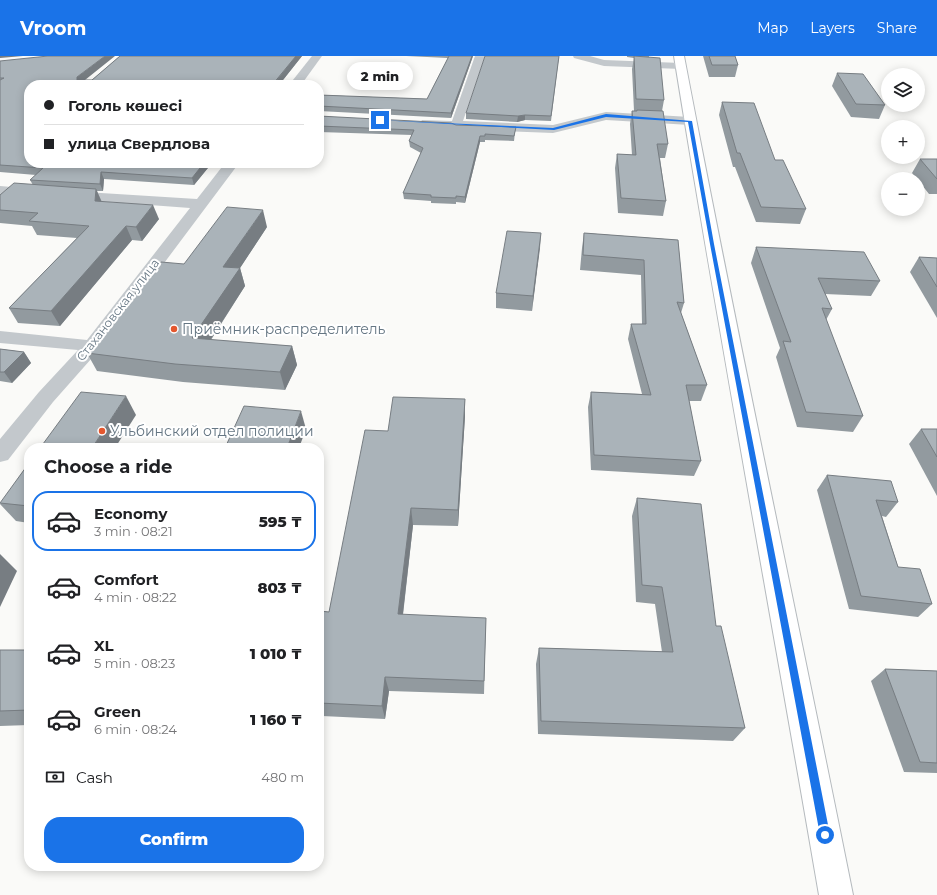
<!DOCTYPE html>
<meta charset="utf-8">
<style>
body{margin:0;font-family:Montserrat,sans-serif;background:#f6f6f6;color:#202124;height:100vh;display:flex;flex-direction:column;font-size:15px;white-space:nowrap}
*{box-sizing:border-box;margin:0}
p{font-size:13px;color:#757577}
.icon{flex:none;width:22px;height:22px;fill:none;stroke:currentColor;stroke-width:2;stroke-linecap:round;stroke-linejoin:round}
.map{position:relative;flex:1;overflow:hidden}
.sheet{position:absolute;left:24px;top:387px;width:300px;height:428px;display:flex;flex-direction:column;background:#fff;border-radius:16px;box-shadow:0 2px 10px #0003}
.sheet>*{flex:none}
.banner{position:absolute;left:24px;top:24px;width:300px;height:88px;border-radius:16px;box-shadow:0 2px 10px #0003;display:grid;align-content:center;height:88px;padding:0 20px;background:#fff}
.fabs{position:absolute;left:881px;top:12px;display:grid;gap:8px}
.fabs a{display:grid;place-items:center;width:44px;height:44px;border-radius:50%;background:#fff;box-shadow:0 2px 10px #0003;font-size:20px}
.end{position:absolute;width:18px;height:18px;margin:-9px;border:5px solid #1a73e8;background:#fff;box-shadow:0 0 0 2px #fff}
.from{border-radius:50%}
.bubble{position:absolute;height:28px;border-radius:14px;background:#fff;box-shadow:0 2px 10px #0003;font-size:13px;font-weight:800;line-height:28px;text-align:center}
.banner b{display:flex;align-items:center;gap:14px;height:38px;font-size:15px}
.banner b+b{border-top:1px solid #e0e0e0}
.banner i{width:10px;height:10px;background:#202124}
ul{padding:0;list-style:none}
li{display:flex;align-items:center;gap:12px;height:60px;margin:0 8px 6px;padding:0 12px;border:2px solid transparent;border-radius:16px}
li div{flex:1}
li b{display:block;font-size:15px}
li em{font-style:normal;font-weight:800}
li.current{border-color:#1a73e8}
li>.icon{width:36px;height:36px;stroke-width:1.5}
h2{padding:0 20px;font-size:18px;line-height:48px}
.pay{display:flex;align-items:center;gap:10px;height:44px;padding:0 20px;font-size:15px}
.pay p{margin-inline-start:auto}
.button{display:flex;gap:8px;margin-top:auto;padding:8px 20px}
.button a{flex:1;height:46px;border-radius:16px;background:#1a73e8;color:#fff;font-size:16px;font-weight:800;line-height:46px;text-align:center}
header{display:flex;align-items:center;gap:24px;box-sizing:border-box;height:56px;padding:0 20px;background:#1a73e8;color:#fff}
header strong{font-size:19px}
nav{display:flex;gap:22px;margin-inline-start:auto;font-size:14px}
.map>svg:first-child{display:block}
</style>
<header>
<strong>Vroom</strong>
<nav><a>Map</a><a>Layers</a><a>Share</a></nav>
</header>
<div class="map">
<svg width="937" height="839" viewBox="0 0 937 839">
<rect width="100%" height="100%" fill="#fafaf8"/>
<g fill="none" stroke-linecap="round" stroke-linejoin="round">
<!-- major casing -->
<g stroke="#b5babe" stroke-width="2">
<path id="major" d="M674,0H684C737,280 797,559 853,839H819C771,559 719,280 674,0Z"/>
</g>
<!-- minor -->
<g fill="#c3c8cc" fill-rule="evenodd">
<polygon points="312,0 322,0 301,29 289,29"/>
<polygon points="475,0 485,0 463,65 553,69 606,56 690,61 694,62 696,65 694,68 690,69 606,64 553,77 456,73 422,70 420,67 422,64 452,65"/>
<polygon points="573,0 590,0 604,4 681,7 686,10 681,13 604,10 574,2"/>
<polygon points="225,107 239,107 99,294 53,346 8,404 0,406 0,383 39,336 78,294 0,287 0,275 87,284 190,152 69,143 64,142 62,139 64,136 69,135 197,143"/>
<polygon points="0,130 35,133 40,134 42,137 40,140 35,141 0,138"/>
</g>
<!-- major -->
<use href="#major" fill="#fff" fill-rule="evenodd"/>
</g>
<!-- wall -->
<g fill="#929a9f">
<polygon points="120,0 302,0 279,29 29,29 29,107 212,107 194,129 104,123 103,135 97,135 102,146 159,163 142,185 132,184 60,270 18,267 9,252 77,182 37,179 32,170 0,167 0,139 33,129 30,124 36,119 0,116 0,5 85,24 92,24"/>
<polygon points="406,0 473,0 451,62 319,55 319,39 427,43 448,2"/>
<polygon points="559,0 551,65 525,64 517,66 466,63 466,57"/>
<polygon points="627,0 649,0 649,1 664,44 662,55 668,88 665,102 660,102 666,145 663,160 618,157 615,112 617,98 632,99 630,68 632,55 634,55 632,13 634,2 627,1"/>
<polygon points="703,0 735,0 738,9 735,21 709,21"/>
<polygon points="837,17 885,49 879,63 851,61 832,30"/>
<polygon points="722,46 775,104 806,153 800,168 756,166 735,111 733,111 719,59"/>
<polygon points="319,60 456,69 516,71 515,76 514,85 485,84 485,86 480,86 465,147 456,146 456,148 431,147 431,145 404,143 403,137 421,97 410,91 409,85 412,79 319,76"/>
<polygon points="920,103 937,103 937,138 929,138 918,124 918,123 917,123 912,117"/>
<polygon points="267,171 240,212 245,230 211,284 292,290 297,309 285,334 183,326 97,315 87,297 184,208"/>
<polygon points="541,177 532,255 496,252 496,237"/>
<polygon points="584,177 678,184 684,247 681,257 707,329 701,345 689,345 701,405 694,420 591,414 588,351 591,336 642,338 628,283 631,268 642,268 641,219 580,214 582,192"/>
<polygon points="756,191 880,225 871,240 825,238 832,253 826,264 863,360 853,376 797,371 776,301 780,292 751,207"/>
<polygon points="919,201 937,202 937,262 910,216"/>
<polygon points="0,293 24,296 31,307 12,327 0,325"/>
<polygon points="465,343 465,360 458,470 413,469 403,559 486,562 484,638 389,635 385,663 322,660 319,654 319,555 329,556 388,375"/>
<polygon points="921,373 937,373 937,440 909,388"/>
<polygon points="29,407 29,467 16,465 0,448"/>
<polygon points="827,419 898,446 886,461 882,460 898,511 932,548 918,561 849,553 817,434"/>
<polygon points="637,442 716,570 745,672 733,685 538,678 536,608 539,592 662,596 655,548 636,546 632,460"/>
<polygon points="0,594 29,594 29,669 0,670"/>
<polygon points="885,613 937,615 937,717 904,716 871,625"/>
</g>
<!-- shaded-wall -->
<g fill="#777d82">
<polygon points="0,0 23,0 0,2"/>
<polygon points="105,0 115,0 80,28 77,24 77,21"/>
<polygon points="296,0 302,0 279,29 273,29"/>
<polygon points="472,0 473,0 451,62 451,57"/>
<polygon points="525,59 525,64 517,66 518,60"/>
<polygon points="480,80 480,86 465,147 465,141"/>
<polygon points="204,107 212,107 194,129 192,122"/>
<polygon points="101,116 104,123 103,135 100,128"/>
<polygon points="96,133 102,147 95,145"/>
<polygon points="153,149 159,163 142,185 136,171"/>
<polygon points="263,154 267,171 240,212 245,230 200,300 192,282 223,211"/>
<polygon points="126,170 132,184 60,270 51,255"/>
<polygon points="541,177 540,192 532,255 533,240"/>
<polygon points="292,290 297,309 285,334 280,316"/>
<polygon points="24,296 31,307 12,327 4,316"/>
<polygon points="126,340 136,359 115,392 92,392"/>
<polygon points="465,343 465,360 458,470 458,454"/>
<polygon points="301,355 306,373 299,392 287,392"/>
<polygon points="411,452 413,469 401,574 398,558"/>
<polygon points="0,498 17,515 0,551"/>
<polygon points="385,621 389,635 385,663 382,650"/>
</g>
<!-- building -->
<g fill="#aab3b9" stroke="#777d82">
<polygon points="48,0 105,0 77,21 77,24 92,24 120,0 296,0 273,28 270,28 270,29 29,29 29,107 204,107 192,122 101,116 100,128 30,124 43,112 0,109 0,24 4,22 0,22 0,5"/>
<polygon points="449,0 472,0 451,57 319,50 319,39 427,43"/>
<polygon points="485,0 559,0 551,60 525,59 518,60 466,57"/>
<polygon points="634,0 660,2 664,44 636,43"/>
<polygon points="709,0 735,0 738,9 712,9"/>
<polygon points="837,17 863,18 885,49 856,48"/>
<polygon points="722,46 754,47 775,104 783,104 806,153 761,151 740,97 737,97"/>
<polygon points="637,54 663,55 668,88 657,88 666,145 621,142 617,98 636,99 632,55 637,55"/>
<polygon points="319,60 451,67 456,69 516,71 514,80 485,78 485,80 480,80 465,141 456,140 456,142 431,141 431,139 403,137 423,92 409,85 414,74 319,70"/>
<polygon points="920,103 937,103 937,123"/>
<polygon points="14,127 96,133 95,145 153,149 136,171 126,170 51,255 9,252 89,170 29,165 38,157 0,154 0,139"/>
<polygon points="227,151 263,154 223,211 240,212 192,282 292,290 280,316 175,308 87,297 161,206 184,208"/>
<polygon points="507,175 541,177 533,240 496,237"/>
<polygon points="584,177 678,184 684,247 677,246 707,329 686,329 701,405 594,399 591,336 651,339 631,268 646,268 644,204 583,199"/>
<polygon points="756,191 864,196 880,225 818,222 832,253 822,252 863,360 806,356 783,285 791,286"/>
<polygon points="919,201 937,202 937,231"/>
<polygon points="0,293 24,296 4,316 0,316"/>
<polygon points="81,336 126,340 92,392 40,392"/>
<polygon points="393,341 465,343 458,454 411,452 398,558 486,562 484,625 385,621 382,650 319,647 319,629 320,624 319,624 319,555 329,556 365,374 388,375"/>
<polygon points="244,350 301,355 287,392 225,392"/>
<polygon points="921,373 937,373 937,401"/>
<polygon points="29,407 29,450 0,447"/>
<polygon points="827,419 891,425 898,446 876,444 898,511 920,513 932,548 861,540"/>
<polygon points="637,442 701,448 716,570 721,570 745,672 541,665 539,592 673,596 662,531 642,529"/>
<polygon points="0,594 29,594 29,654 0,655"/>
<polygon points="885,613 937,615 937,707 920,706"/>
</g>
<!-- route -->
<polygon fill="#1a73e8" points="606,58 692,65 714,188 830,779 828,782 825,784 821,782 820,779 710,188 688,66 606,61 554,74 378,64 553,72"/>
<!-- markers -->
<g fill="#e4572e" stroke="#fff" stroke-width="1.5">
<circle cx="174" cy="273" r="4"/>
<circle cx="102" cy="375" r="4"/>
</g>
<g text-anchor="middle" stroke-width="4" stroke-linejoin="round" paint-order="stroke">
<!-- far-street labels -->
<g font-size="12" fill="#657683" stroke="#fff">
<text transform="translate(118 254) rotate(-52)" y="4">Стахановская улица</text>
</g>
<!-- poi labels -->
<g font-size="14" fill="#657683" stroke="#fff" text-anchor="start">
<text x="182" y="278">Приёмник-распределитель</text>
<text x="110" y="380">Ульбинский отдел полиции</text>
</g>
</g>
</svg>
<div class="fabs">
<a><svg class="icon" aria-label="layers" viewBox="0 0 24 24"><path d="M12 4l9 5-9 5-9-5zM3 14l9 5 9-5"/></svg></a>
<a>+</a>
<a>−</a>
</div>
<i class="end from" style="left:825px;top:779px"></i>
<i class="end" style="left:380px;top:64px"></i>
<div class="bubble" style="left:347px;top:6px;width:66px">2 min</div>
<div class="banner">
<b><i class="from"></i>Гоголь көшесі</b>
<b><i></i>улица Свердлова</b>
</div>
<section class="sheet">
<h2>Choose a ride</h2>
<ul>
<li class="current"><svg class="icon" aria-label="car" viewBox="0 0 24 24"><path d="M5 17H2v-5l4-1 3-4h7l3 4 3 1v5h-3M9 17h6M6 11h13"/><circle cx="7" cy="17" r="2"/><circle cx="17" cy="17" r="2"/></svg><div><b>Economy</b><p>3 min · 08:21</p></div><em>595 ₸</em></li>
<li><svg class="icon" aria-label="car" viewBox="0 0 24 24"><path d="M5 17H2v-5l4-1 3-4h7l3 4 3 1v5h-3M9 17h6M6 11h13"/><circle cx="7" cy="17" r="2"/><circle cx="17" cy="17" r="2"/></svg><div><b>Comfort</b><p>4 min · 08:22</p></div><em>803 ₸</em></li>
<li><svg class="icon" aria-label="car" viewBox="0 0 24 24"><path d="M5 17H2v-5l4-1 3-4h7l3 4 3 1v5h-3M9 17h6M6 11h13"/><circle cx="7" cy="17" r="2"/><circle cx="17" cy="17" r="2"/></svg><div><b>XL</b><p>5 min · 08:23</p></div><em>1 010 ₸</em></li>
<li><svg class="icon" aria-label="car" viewBox="0 0 24 24"><path d="M5 17H2v-5l4-1 3-4h7l3 4 3 1v5h-3M9 17h6M6 11h13"/><circle cx="7" cy="17" r="2"/><circle cx="17" cy="17" r="2"/></svg><div><b>Green</b><p>6 min · 08:24</p></div><em>1 160 ₸</em></li>
</ul>
<div class="pay"><svg class="icon" aria-label="cash" viewBox="0 0 24 24"><path d="M3 7h18v10H3z"/><circle cx="12" cy="12" r="2"/></svg>Cash<p>480 m</p></div>
<div class="button"><a>Confirm</a></div>
</section>
</div>
